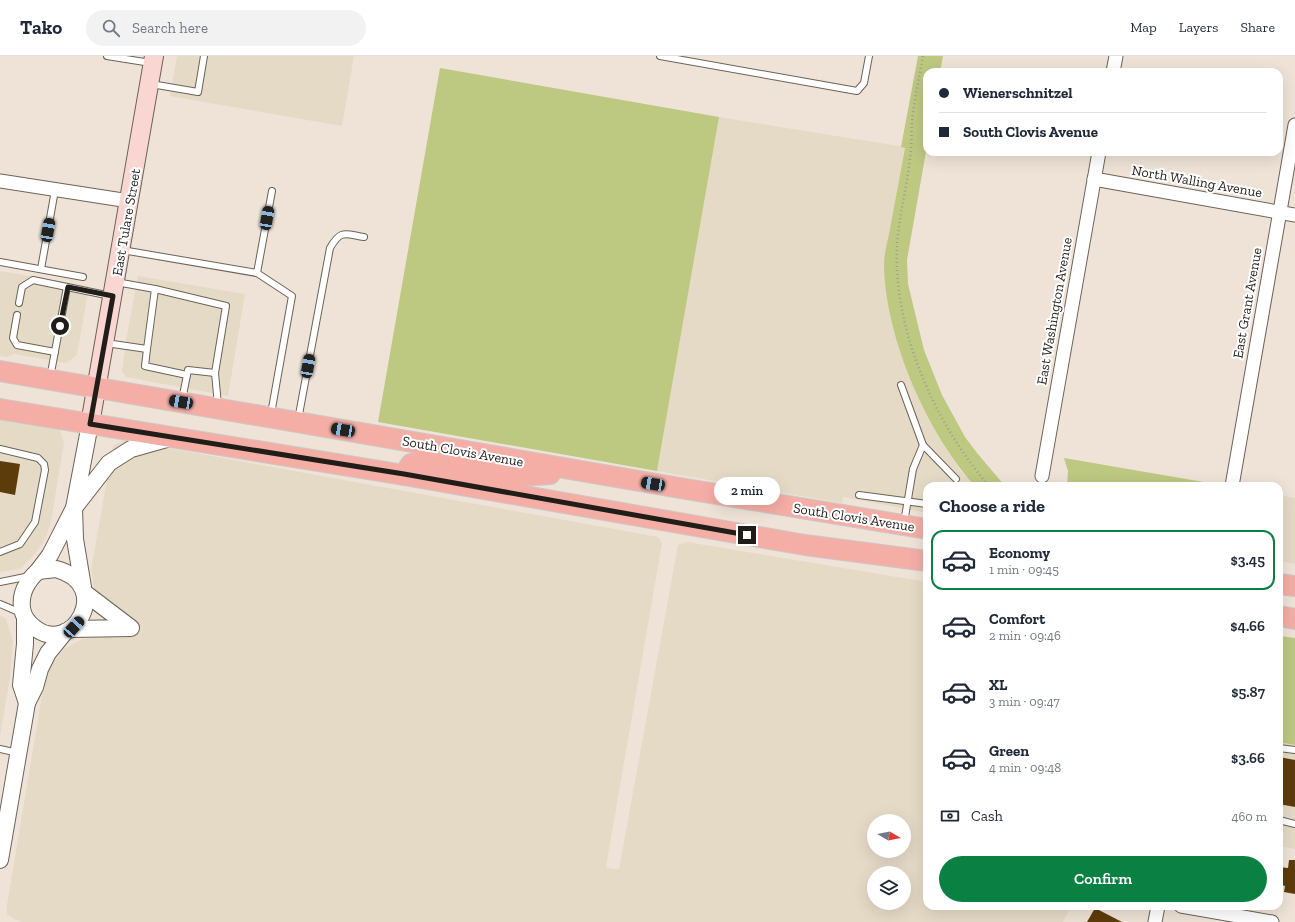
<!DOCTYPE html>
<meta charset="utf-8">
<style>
body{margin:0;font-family:"Zilla Slab",serif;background:#f2f2f3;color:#1f2937;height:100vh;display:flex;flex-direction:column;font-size:15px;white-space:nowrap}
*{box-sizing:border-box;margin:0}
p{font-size:13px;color:#747a83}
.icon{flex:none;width:22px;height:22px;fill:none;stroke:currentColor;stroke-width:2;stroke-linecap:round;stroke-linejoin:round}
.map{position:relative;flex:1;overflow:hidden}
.details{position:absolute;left:923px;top:426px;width:360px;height:428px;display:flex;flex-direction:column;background:#fff;border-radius:12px;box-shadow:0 4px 16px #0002}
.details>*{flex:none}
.guide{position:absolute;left:923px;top:12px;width:360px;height:88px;border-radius:12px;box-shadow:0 4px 16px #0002;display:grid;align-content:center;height:88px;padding:0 16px;background:#fff}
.needle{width:26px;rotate:100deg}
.tools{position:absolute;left:867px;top:758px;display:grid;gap:8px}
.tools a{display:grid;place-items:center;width:44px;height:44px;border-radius:50%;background:#fff;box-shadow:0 4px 16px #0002;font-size:20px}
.end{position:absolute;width:18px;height:18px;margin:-9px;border:5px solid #211d18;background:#fff;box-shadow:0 0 0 2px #fff}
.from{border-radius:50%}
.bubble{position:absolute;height:28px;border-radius:14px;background:#fff;box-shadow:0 4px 16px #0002;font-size:13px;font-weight:600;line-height:28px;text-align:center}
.car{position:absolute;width:12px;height:24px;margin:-12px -6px;border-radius:5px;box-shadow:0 0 3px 1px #0007;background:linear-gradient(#222 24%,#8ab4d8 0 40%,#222 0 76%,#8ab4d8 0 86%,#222 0)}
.guide b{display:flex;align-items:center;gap:14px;height:38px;font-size:15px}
.guide b+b{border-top:1px solid #e0e1e3}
.guide i{width:10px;height:10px;background:#1f2937}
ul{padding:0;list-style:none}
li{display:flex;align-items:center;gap:12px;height:60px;margin:0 8px 6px;padding:0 8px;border:2px solid transparent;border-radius:12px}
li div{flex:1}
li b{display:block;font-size:15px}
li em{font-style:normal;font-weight:600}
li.on{border-color:#0b8043}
li>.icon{width:36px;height:36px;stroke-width:1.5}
h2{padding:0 16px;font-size:18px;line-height:48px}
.pay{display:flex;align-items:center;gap:10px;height:44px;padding:0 16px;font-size:15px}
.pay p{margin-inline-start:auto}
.action{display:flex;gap:8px;margin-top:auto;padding:8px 16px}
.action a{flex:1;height:46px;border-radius:24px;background:#0b8043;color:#fff;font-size:16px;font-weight:600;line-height:46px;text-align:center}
header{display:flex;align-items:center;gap:24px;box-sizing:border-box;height:56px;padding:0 20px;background:#fff;border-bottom:1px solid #e0e1e3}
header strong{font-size:19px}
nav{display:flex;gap:22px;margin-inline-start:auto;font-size:14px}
.search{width:280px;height:36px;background:#f2f2f3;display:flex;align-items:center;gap:10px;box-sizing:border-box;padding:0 14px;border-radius:22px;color:#747a83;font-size:15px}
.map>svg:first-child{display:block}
</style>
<header>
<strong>Tako</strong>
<div class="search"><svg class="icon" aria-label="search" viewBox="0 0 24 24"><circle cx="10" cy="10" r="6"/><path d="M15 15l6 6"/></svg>Search here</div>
<nav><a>Map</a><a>Layers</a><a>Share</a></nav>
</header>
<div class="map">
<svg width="1295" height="866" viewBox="0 0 1295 866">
<rect width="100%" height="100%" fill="#efe3d7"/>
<!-- commercial -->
<g fill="#e5dac6" fill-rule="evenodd">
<polygon points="177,0 354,0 342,70 170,40"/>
<polygon points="719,61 905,91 884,208 895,277 918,340 931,366 945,391 960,414 975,430 927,430 927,457 843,441 842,447 657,415"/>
<polygon points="0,215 89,230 77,299 66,307 14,298 7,301 0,300"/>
<polygon points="138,220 245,238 228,340 126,321 122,315 127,279"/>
<polygon points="0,359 59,373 64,386 51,466 45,484 35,498 20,513 0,516"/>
<path d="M123,384L658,481L662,487L606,811L612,813H619L678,489L687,486L927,526V850H1071L1063,866H23L14,863L7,858V849L42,639L49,612L64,593L82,583L117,580L95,536L91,514L113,390ZM874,765H904V795H874ZM874,817H904V847H874Z"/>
<polygon points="1279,439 1295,442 1295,508 1279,505"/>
<polygon points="0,559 6,563 13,585 10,621 0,680"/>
<polygon points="1279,686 1295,689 1295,793 1279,790"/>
</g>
<!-- green -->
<g fill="#bdc881">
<path d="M918,0H943L940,16H927V90L907,204L908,228L924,294L942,339L965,381L977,397L1005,430H975C927,377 885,281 884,209C884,197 888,184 890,173C895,146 900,119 905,92L901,91Z"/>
<polygon points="440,12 719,61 657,415 378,366"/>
<polygon points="1064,402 1221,429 1067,430 1068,415"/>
<polygon points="1279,580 1295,582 1295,689 1279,686"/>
</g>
<!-- building -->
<g fill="#5d3c0c">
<polygon points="0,405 20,408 15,439 0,436"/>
<polygon points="1279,701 1295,704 1295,751 1279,748"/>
<polygon points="1289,804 1295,804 1295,838 1284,836 1285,830 1279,828 1279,811 1288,812"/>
<polygon points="1095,852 1122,866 1087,866"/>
</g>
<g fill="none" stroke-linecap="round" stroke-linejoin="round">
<!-- service casing -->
<g stroke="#6c6357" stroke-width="8">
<g id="service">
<polyline points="107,0 151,7"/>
<polyline points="660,0 857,35 864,27 869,0"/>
<polyline points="151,28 198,36 204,0"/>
<polyline points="122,194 257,217 292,240 271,358"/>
<polyline points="0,206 83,221"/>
<polyline points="41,213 55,134"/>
<polyline points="257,217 272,135"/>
<polyline points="155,233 226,250 215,317"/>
<polyline points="19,247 22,231 33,224 67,231"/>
<polyline points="17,259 13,282 17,289 55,296"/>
<polyline points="106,287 147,293 155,233 116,226"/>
<polyline points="147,293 145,310 187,319"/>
<polyline points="50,322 67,231 111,240"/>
<polyline points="901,329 923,389 913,413 904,467"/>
<polyline points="182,344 188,314 215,317 218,349"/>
<path d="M298,364L330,192C341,173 345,178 364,181"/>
<polyline points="923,389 956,423"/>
<polyline points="0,393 38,402 44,408 45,414 35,466 20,488 0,496"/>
<polyline points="859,439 927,448"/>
<polyline points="0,526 30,520"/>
<polyline points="0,548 21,557"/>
<polyline points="1279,692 1295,694"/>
<polyline points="0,693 18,697"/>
<polyline points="1279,764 1295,768"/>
</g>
</g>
<!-- minor casing -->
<g stroke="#6c6357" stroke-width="15">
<g id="minor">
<polyline points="1113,16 1116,0"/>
<polyline points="1094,123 1295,159"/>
<polyline points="0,125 129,145"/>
<polyline points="1042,420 1099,96"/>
<polyline points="1232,430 1295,69"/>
<polyline points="1181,850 1272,866"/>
<polyline points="1155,866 1158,850"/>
</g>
</g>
<!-- tertiary casing -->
<g stroke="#6c6357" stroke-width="18">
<g id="tertiary">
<path d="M56,513C115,529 72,601 35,572C28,567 23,561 22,552C20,537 27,525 38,515Z"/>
<polyline points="38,515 50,499 74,452 109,407 131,393 170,382"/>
<polyline points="83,531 75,483 74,452 90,368"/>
<polyline points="25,562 25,588 21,629 27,647"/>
<polyline points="71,573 131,572 85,537"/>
<polyline points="0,804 27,647 35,631 40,613 48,597 65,576"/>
</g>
</g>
<!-- secondary casing -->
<g stroke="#6c6357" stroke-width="20">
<polyline id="secondary" points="90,368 154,0"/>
</g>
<!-- primary casing -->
<g stroke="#cac9c8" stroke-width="22">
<g id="primary">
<polyline points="0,315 680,432 927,473"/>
<polyline points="0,353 404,419 805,489 927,505"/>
<polyline points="404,419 411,408 425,405 519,420 550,418"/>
<polyline points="1279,528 1295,530"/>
<polyline points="1279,560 1295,563"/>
</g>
</g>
<!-- path -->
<path stroke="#a49b92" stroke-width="2.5" stroke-dasharray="1 3" stroke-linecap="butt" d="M923,0C919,22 914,44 912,66C911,78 912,90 910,102C907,131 899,160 897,189C893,274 934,366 989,430"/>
<!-- service -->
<use href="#service" stroke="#fff" stroke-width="6"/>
<!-- minor -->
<use href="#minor" stroke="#fff" stroke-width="13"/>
<!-- tertiary -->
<use href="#tertiary" stroke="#fff" stroke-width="16"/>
<!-- secondary -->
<use href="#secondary" stroke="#f9d6d2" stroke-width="18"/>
<!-- primary -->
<use href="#primary" stroke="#f4aea6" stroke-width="20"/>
</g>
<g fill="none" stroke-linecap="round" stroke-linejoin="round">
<!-- route -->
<polyline stroke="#211d18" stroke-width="5" points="60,270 68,231 113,240 90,368 404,418 747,479"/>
</g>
<g text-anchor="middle" stroke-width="4" stroke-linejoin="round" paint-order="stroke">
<!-- street labels -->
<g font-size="14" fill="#211d18" stroke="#fff">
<text transform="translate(1197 125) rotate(10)" y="5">North Walling Avenue</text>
<text transform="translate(126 166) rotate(-80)" y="5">East Tulare Street</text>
<text transform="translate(1247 247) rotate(-80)" y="5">East Grant Avenue</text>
<text transform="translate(1054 255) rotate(-80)" y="5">East Washington Avenue</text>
<text transform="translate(463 395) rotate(10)" y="5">South Clovis Avenue</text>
<text transform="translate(854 461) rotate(9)" y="5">South Clovis Avenue</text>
</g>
</g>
</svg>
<div class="tools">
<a><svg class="needle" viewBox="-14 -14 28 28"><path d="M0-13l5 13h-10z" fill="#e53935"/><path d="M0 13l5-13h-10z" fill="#747a83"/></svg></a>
<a><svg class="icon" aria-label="layers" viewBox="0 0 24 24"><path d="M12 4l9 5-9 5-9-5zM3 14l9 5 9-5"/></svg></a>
</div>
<i class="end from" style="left:60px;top:270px"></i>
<i class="end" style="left:747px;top:479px"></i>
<div class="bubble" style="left:714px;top:421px;width:66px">2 min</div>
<i class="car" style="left:267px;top:162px;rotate:10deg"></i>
<i class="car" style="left:48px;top:174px;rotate:10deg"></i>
<i class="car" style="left:308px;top:310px;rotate:10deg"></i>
<i class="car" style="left:181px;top:346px;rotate:280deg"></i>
<i class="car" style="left:343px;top:374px;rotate:280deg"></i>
<i class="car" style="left:653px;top:428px;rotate:280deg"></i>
<i class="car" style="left:74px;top:571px;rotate:42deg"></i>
<div class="guide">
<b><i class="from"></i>Wienerschnitzel</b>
<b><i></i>South Clovis Avenue</b>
</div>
<section class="details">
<h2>Choose a ride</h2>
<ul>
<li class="on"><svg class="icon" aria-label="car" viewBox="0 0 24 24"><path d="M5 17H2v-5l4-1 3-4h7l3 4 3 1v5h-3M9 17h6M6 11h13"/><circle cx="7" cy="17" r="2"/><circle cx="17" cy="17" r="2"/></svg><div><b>Economy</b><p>1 min · 09:45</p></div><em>$3.45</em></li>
<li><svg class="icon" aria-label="car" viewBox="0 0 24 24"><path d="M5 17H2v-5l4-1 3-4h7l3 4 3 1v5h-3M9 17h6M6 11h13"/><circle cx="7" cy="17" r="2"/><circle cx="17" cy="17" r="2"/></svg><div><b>Comfort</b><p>2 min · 09:46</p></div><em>$4.66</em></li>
<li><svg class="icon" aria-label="car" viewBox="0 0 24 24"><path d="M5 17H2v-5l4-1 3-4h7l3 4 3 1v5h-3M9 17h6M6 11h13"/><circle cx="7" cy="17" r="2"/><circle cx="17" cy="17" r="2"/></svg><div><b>XL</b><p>3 min · 09:47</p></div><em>$5.87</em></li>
<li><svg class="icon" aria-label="car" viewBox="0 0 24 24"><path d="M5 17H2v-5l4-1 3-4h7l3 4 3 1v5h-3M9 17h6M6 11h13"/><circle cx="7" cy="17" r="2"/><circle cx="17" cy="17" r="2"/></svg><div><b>Green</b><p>4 min · 09:48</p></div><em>$3.66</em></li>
</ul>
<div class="pay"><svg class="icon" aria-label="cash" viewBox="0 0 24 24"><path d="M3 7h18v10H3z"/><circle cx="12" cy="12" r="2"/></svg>Cash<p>460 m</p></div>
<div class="action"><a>Confirm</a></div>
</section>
</div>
